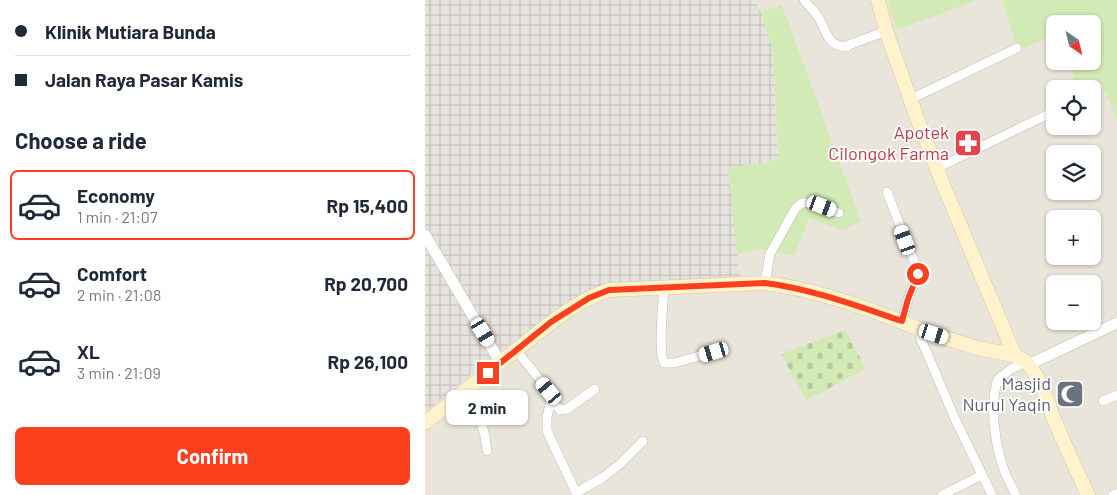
<!DOCTYPE html>
<meta charset="utf-8">
<style>
body{margin:0;font-family:Barlow,sans-serif;background:#f6f6f7;color:#1f2937;height:100vh;display:flex;flex-direction:column;font-size:19px;white-space:nowrap}
*{box-sizing:border-box;margin:0}
p{font-size:16px;color:#747a83}
.icon{flex:none;width:28px;height:28px;fill:none;stroke:currentColor;stroke-width:2;stroke-linecap:round;stroke-linejoin:round}
.map{position:relative;flex:1;overflow:hidden}
.panel{display:flex;flex-direction:column;background:#fff;width:425px}
.panel>*{flex:none}
.banner{display:grid;align-content:center;height:110px;padding:0 15px;background:#fff}
.needle{width:32px;rotate:145deg}
.fabs{position:absolute;left:621px;top:15px;display:grid;gap:10px}
.fabs a{display:grid;place-items:center;width:55px;height:55px;border-radius:8px;background:#fff;box-shadow:0 1px 4px #0004;font-size:25px}
.end{position:absolute;width:22px;height:22px;margin:-11px;border:6px solid #fc3f1d;background:#fff;box-shadow:0 0 0 2px #fff}
.from{border-radius:50%}
.bubble{position:absolute;height:35px;border-radius:8px;background:#fff;box-shadow:0 1px 4px #0004;font-size:16px;font-weight:700;line-height:35px;text-align:center}
.car{position:absolute;width:15px;height:30px;margin:-15px -8px;border-radius:6px;box-shadow:0 0 4px 1px #0007;background:linear-gradient(#fff 24%,#345 0 40%,#fff 0 76%,#345 0 86%,#fff 0)}
.banner b{display:flex;align-items:center;gap:18px;height:48px;font-size:19px}
.banner b+b{border-top:1px solid #e0e1e3}
.banner i{width:12px;height:12px;background:#1f2937}
ul{padding:0;list-style:none}
li{display:flex;align-items:center;gap:15px;height:70px;margin:0 10px 8px;padding:0 5px;border:2px solid transparent;border-radius:8px}
li div{flex:1}
li b{display:block;font-size:19px}
li em{font-style:normal;font-weight:700}
li.current{border-color:#fc3f1d}
li>.icon{width:45px;height:45px;stroke-width:1.5}
h2{padding:0 15px;font-size:22px;line-height:60px}
.action{display:flex;gap:10px;margin-top:auto;padding:10px 15px}
.action a{flex:1;height:58px;border-radius:8px;background:#fc3f1d;color:#fff;font-size:20px;font-weight:700;line-height:58px;text-align:center}
main{display:flex;flex:1;min-height:0}
.map>svg:first-child{display:block}
</style>
<main>
<section class="panel">
<div class="banner">
<b><i class="from"></i>Klinik Mutiara Bunda</b>
<b><i></i>Jalan Raya Pasar Kamis</b>
</div>
<h2>Choose a ride</h2>
<ul>
<li class="current"><svg class="icon" aria-label="car" viewBox="0 0 24 24"><path d="M5 17H2v-5l4-1 3-4h7l3 4 3 1v5h-3M9 17h6M6 11h13"/><circle cx="7" cy="17" r="2"/><circle cx="17" cy="17" r="2"/></svg><div><b>Economy</b><p>1 min · 21:07</p></div><em>Rp 15,400</em></li>
<li><svg class="icon" aria-label="car" viewBox="0 0 24 24"><path d="M5 17H2v-5l4-1 3-4h7l3 4 3 1v5h-3M9 17h6M6 11h13"/><circle cx="7" cy="17" r="2"/><circle cx="17" cy="17" r="2"/></svg><div><b>Comfort</b><p>2 min · 21:08</p></div><em>Rp 20,700</em></li>
<li><svg class="icon" aria-label="car" viewBox="0 0 24 24"><path d="M5 17H2v-5l4-1 3-4h7l3 4 3 1v5h-3M9 17h6M6 11h13"/><circle cx="7" cy="17" r="2"/><circle cx="17" cy="17" r="2"/></svg><div><b>XL</b><p>3 min · 21:09</p></div><em>Rp 26,100</em></li>
</ul>
<div class="action"><a>Confirm</a></div>
</section>
<div class="map">
<svg width="692" height="495" viewBox="0 0 692 495">
<defs>
<pattern id="industrial-grid" width="8" height="8" patternUnits="userSpaceOnUse" patternTransform="scale(1.25)"><rect width="8" height="8" fill="#e6e2dd"/><path d="M0 4h8M4 0v8" fill="none" stroke="#c7c3be"/></pattern>
<pattern id="cemetery-stones" width="16" height="16" patternUnits="userSpaceOnUse" patternTransform="scale(1.25)"><rect width="16" height="16" fill="#d2eab5"/><path d="M2 7V4a2 2 0 0 1 4 0v3zM10 15v-3a2 2 0 0 1 4 0v3z" fill="#b6ca9c"/></pattern>
</defs>
<rect width="100%" height="100%" fill="#f6f3ec"/>
<!-- residential -->
<path fill="#eae5da" fill-rule="evenodd" d="M330,0H462L472,29L552,0H577L593,50L630,34V61H643L654,89H630V126H668V89H662L676,83L692,119V495H0V413L62,361L166,290L315,278L312,255L335,249L370,256L384,218L418,231L358,5L336,12ZM630,154H668V191H630ZM630,219H668V256H630ZM630,284H668V321H630Z"/>
<!-- industrial -->
<polygon fill="url(#industrial-grid)" points="0,0 330,0 336,12 348,52 353,160 303,168 315,278 166,290 62,361 0,413"/>
<!-- green -->
<g fill="#d2eab5">
<polygon points="462,0 552,0 472,30"/>
<polygon points="577,0 692,0 692,119 676,83 662,89 654,89 643,61 668,61 668,24 630,24 630,34 593,51"/>
<polygon points="357,5 436,221 418,231 384,218 370,256 335,249 312,255 303,168 353,160 348,52 336,12"/>
</g>
<!-- cemetery -->
<polygon fill="url(#cemetery-stones)" points="420,330 441,369 381,400 356,354"/>
<g fill="none" stroke-linecap="round" stroke-linejoin="round">
<!-- minor casing -->
<g stroke="#c2bbae" stroke-width="10">
<g id="minor">
<path d="M379,0C384,6 391,13 395,20C403,35 402,45 422,47L421,46L461,31"/>
<polyline points="486,99 592,48"/>
<polyline points="512,168 630,111"/>
<polyline points="462,192 492,269 493,274 483,299 477,321"/>
<path d="M340,283L345,254L370,209C374,204 377,202 384,203L414,213"/>
<path d="M239,288C238,303 233,351 239,363H249L289,352"/>
<polyline points="493,328 496,339 530,419 567,495"/>
<polyline points="91,350 124,391 127,396 122,417 122,431 152,495"/>
<polyline points="38,394 56,422 60,436 62,451"/>
<polyline points="126,400 135,410 142,409 170,389"/>
<polyline points="678,401 692,395"/>
<polyline points="151,493 177,478 195,464 218,441"/>
<polyline points="517,495 557,475"/>
<path d="M591,495C587,487 582,478 579,470C570,445 564,404 573,379L586,369L600,362"/>
<polyline points="688,495 692,493"/>
</g>
</g>
<!-- tertiary casing -->
<g stroke="#c2bbae" stroke-width="12">
<g id="tertiary">
<polyline points="0,235 75,362"/>
<polyline points="603,365 692,323"/>
</g>
</g>
<!-- secondary casing -->
<g stroke="#d6c79b" stroke-width="15">
<g id="secondary">
<polyline points="453,0 461,31 493,121 520,189 590,356"/>
<path d="M0,423C34,397 66,369 100,343C125,323 153,300 184,290L340,283C389,289 446,309 492,328C512,336 533,342 553,348C568,353 592,351 603,364C616,379 622,401 629,419C640,445 651,470 663,495"/>
</g>
</g>
<!-- minor -->
<use href="#minor" stroke="#fff" stroke-width="9"/>
<!-- tertiary -->
<use href="#tertiary" stroke="#fff" stroke-width="11"/>
<!-- secondary -->
<use href="#secondary" stroke="#fff3cd" stroke-width="14"/>
</g>
<g fill="none" stroke-linecap="round" stroke-linejoin="round">
<!-- route -->
<path stroke="#fc3f1d" stroke-width="6" d="M63,373L126,322L164,298L184,290L340,283C387,289 432,306 477,321L483,299L493,274"/>
</g>
<!-- icons -->
<defs>
<g id="pharmacy-square" transform="scale(1.4375)"><rect x="-9" y="-9" width="18" height="18" rx="4" fill="#e0444e" stroke="#fff"/><path d="M-2-6h4v4h4v4h-4v4h-4v-4h-4v-4h4Z" fill="#fff"/></g>
<g id="mosque-square" transform="scale(1.4375)"><rect x="-9" y="-9" width="18" height="18" rx="4" fill="#6b7280" stroke="#fff"/><path d="M3.5-4.9A6 6 0 1 0 3.5 4.9A5 5 0 1 1 3.5-4.9Z" fill="#fff"/></g>
</defs>
<g fill-rule="evenodd">
<use href="#pharmacy-square" x="543" y="143"/>
<use href="#mosque-square" x="645" y="394"/>
</g>
<g text-anchor="middle" stroke-width="4" stroke-linejoin="round" paint-order="stroke">
<!-- health labels -->
<g font-size="18" fill="#be3a42" stroke="#fff" text-anchor="end">
<text x="524" y="139">Apotek<tspan x="524" dy="21">Cilongok Farma</tspan></text>
</g>
<!-- worship labels -->
<g font-size="18" fill="#5b616d" stroke="#fff" text-anchor="end">
<text x="626" y="390">Masjid<tspan x="626" dy="21">Nurul Yaqin</tspan></text>
</g>
</g>
</svg>
<div class="fabs">
<a><svg class="needle" viewBox="-14 -14 28 28"><path d="M0-13l5 13h-10z" fill="#e53935"/><path d="M0 13l5-13h-10z" fill="#747a83"/></svg></a>
<a><svg class="icon" aria-label="locate" viewBox="0 0 24 24"><circle cx="12" cy="12" r="6"/><path d="M12 2v4M12 18v4M2 12h4M18 12h4"/></svg></a>
<a><svg class="icon" aria-label="layers" viewBox="0 0 24 24"><path d="M12 4l9 5-9 5-9-5zM3 14l9 5 9-5"/></svg></a>
<a>+</a>
<a>−</a>
</div>
<i class="end from" style="left:493px;top:274px"></i>
<i class="end" style="left:63px;top:373px"></i>
<div class="bubble" style="left:21px;top:390px;width:82px">2 min</div>
<i class="car" style="left:397px;top:206px;rotate:111deg"></i>
<i class="car" style="left:480px;top:240px;rotate:340deg"></i>
<i class="car" style="left:58px;top:332px;rotate:149deg"></i>
<i class="car" style="left:509px;top:334px;rotate:108deg"></i>
<i class="car" style="left:289px;top:352px;rotate:254deg"></i>
<i class="car" style="left:124px;top:391px;rotate:320deg"></i>
</div>
</main>
